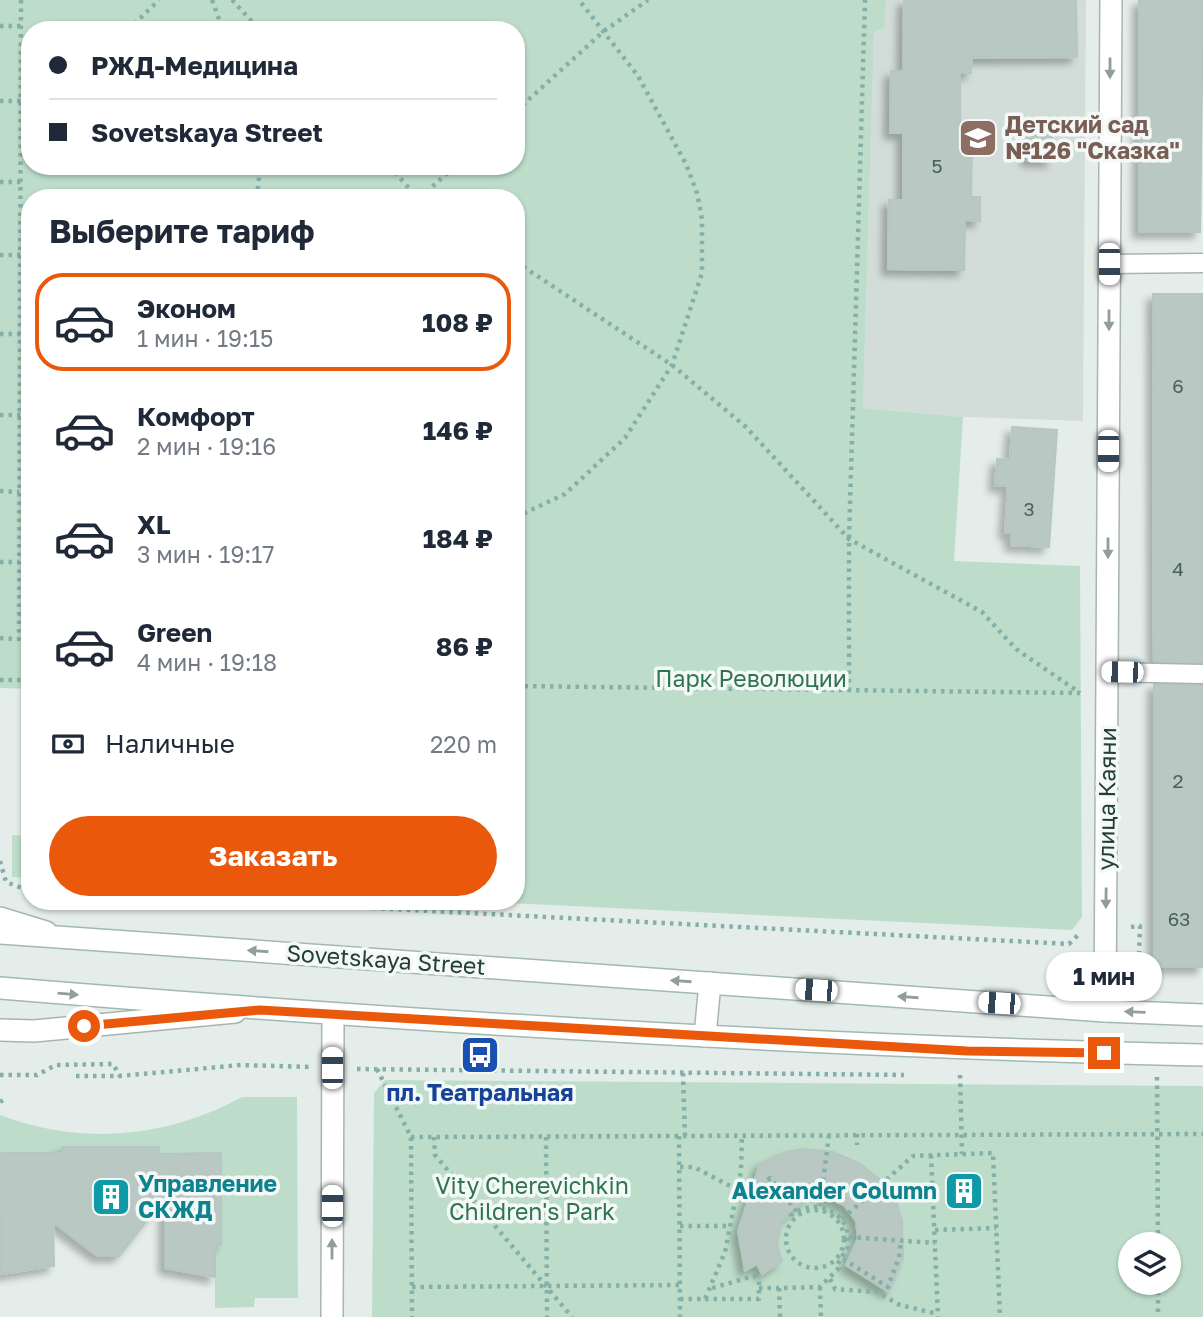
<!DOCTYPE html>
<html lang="ru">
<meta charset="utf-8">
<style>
body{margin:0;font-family:"Golos Text",sans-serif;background:#f2f2f3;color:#1f2937;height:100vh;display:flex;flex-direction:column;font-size:26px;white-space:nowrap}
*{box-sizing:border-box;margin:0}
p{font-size:23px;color:#747a83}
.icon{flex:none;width:38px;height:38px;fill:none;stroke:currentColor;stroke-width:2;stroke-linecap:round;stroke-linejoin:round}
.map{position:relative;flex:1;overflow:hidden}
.side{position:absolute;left:21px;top:189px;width:504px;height:721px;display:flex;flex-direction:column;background:#fff;border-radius:28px;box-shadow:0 2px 5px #0004}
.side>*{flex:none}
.hud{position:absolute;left:21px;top:21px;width:504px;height:154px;border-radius:28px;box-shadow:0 2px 5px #0004;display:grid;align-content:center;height:154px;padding:0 28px;background:#fff}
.buttons{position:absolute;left:1118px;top:1232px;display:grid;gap:14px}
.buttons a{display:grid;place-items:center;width:63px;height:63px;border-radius:50%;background:#fff;box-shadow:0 2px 5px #0004;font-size:35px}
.end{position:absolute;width:32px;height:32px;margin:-16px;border:9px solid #ea580c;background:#fff;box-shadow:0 0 0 4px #fff}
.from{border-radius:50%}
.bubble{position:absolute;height:49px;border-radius:24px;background:#fff;box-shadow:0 2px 5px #0004;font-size:23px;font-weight:700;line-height:49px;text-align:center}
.car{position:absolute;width:21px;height:42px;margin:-21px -10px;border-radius:9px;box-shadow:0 0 5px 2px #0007;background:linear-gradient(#fff 24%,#345 0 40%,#fff 0 76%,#345 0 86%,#fff 0)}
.hud b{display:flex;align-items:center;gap:24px;height:66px;font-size:26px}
.hud b+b{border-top:2px solid #e0e1e3}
.hud i{width:18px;height:18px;background:#1f2937}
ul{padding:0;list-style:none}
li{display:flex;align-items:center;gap:21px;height:98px;margin:0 14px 10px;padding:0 14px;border:4px solid transparent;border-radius:28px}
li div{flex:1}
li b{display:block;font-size:26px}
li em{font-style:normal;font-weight:700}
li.active{border-color:#ea580c}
li>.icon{width:63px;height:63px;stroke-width:1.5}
h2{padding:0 28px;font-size:32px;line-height:84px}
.pay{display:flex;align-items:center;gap:18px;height:77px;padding:0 28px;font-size:26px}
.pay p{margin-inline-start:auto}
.button{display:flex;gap:14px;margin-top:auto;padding:14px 28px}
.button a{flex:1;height:80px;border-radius:42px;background:#ea580c;color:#fff;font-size:28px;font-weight:700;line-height:80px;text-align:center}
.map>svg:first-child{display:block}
</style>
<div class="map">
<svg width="1203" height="1317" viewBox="0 0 1203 1317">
<defs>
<filter id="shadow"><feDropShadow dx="-6" dy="6" stdDeviation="3.5" flood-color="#0004"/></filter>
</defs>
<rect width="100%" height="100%" fill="#e4edea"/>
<!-- built -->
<polygon fill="#d2ddd9" points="886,0 1086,0 1083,421 963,417 863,408 874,32 885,28"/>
<!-- green -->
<g fill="#bdddca" fill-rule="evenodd">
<path d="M0,0H886L885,28L874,32L863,408L963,417L954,561L1080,566L1082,917L1072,930L467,901H516V198H30V689L0,688ZM30,30H516V166H30Z"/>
<polygon points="12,835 30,836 30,878 12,877"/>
<path d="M385,1080L1203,1086V1317H372L374,1093ZM1130,1244H1169V1283H1130Z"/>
<path d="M242,1097H297L298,1298H255L254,1307L215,1308V1245L221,1244V1153L159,1154V1147H62V1153H0V1115C81,1146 167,1138 242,1097Z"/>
</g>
<!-- building -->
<g fill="#b9c8c3" stroke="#b6c6c2" stroke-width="2" filter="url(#shadow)">
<polygon points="904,0 1076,0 1077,57 972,58 971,73 960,73 960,135 972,135 971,197 980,197 980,221 965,220 964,270 888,269 889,200 903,200 903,133 890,133 891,71 903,71"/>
<polygon points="1139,0 1203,0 1200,232 1139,232"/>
<polygon points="1028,134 1052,134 1052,161 1027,160"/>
<polygon points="1153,294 1203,294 1203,663 1154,662"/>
<polygon points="1012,427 1057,430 1049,547 1011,545 1011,533 1005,533 1008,486 995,486 997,459 1010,460"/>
<polygon points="1154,684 1203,685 1203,967 1154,967"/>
<polygon points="62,1147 159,1147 159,1154 221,1153 221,1245 215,1245 215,1277 165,1268 165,1198 119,1256 98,1256 53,1222 54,1266 1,1274 0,1153 62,1153"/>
<polygon points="804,1149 833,1152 859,1163 883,1182 895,1199 902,1220 903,1258 889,1292 846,1265 858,1238 856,1221 844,1205 813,1191 781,1222 777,1245 782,1261 762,1274 757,1264 745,1271 738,1231 760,1164 786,1152"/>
</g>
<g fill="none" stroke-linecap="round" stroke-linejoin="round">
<!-- service casing -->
<g stroke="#a7b5b2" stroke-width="21">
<g id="service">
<polyline points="1109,264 1203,263"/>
<polyline points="1107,672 1203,674"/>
</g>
</g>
<!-- minor casing -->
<g stroke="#a7b5b2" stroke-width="24">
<g id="minor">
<polyline points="0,918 46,932"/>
<polyline points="0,1030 34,1031 235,1012"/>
<polyline points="332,1317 333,1014"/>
</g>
</g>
<!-- tertiary casing -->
<g stroke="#a7b5b2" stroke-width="24">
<g id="tertiary">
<polyline points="1105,1011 1111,0"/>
<polyline points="705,1036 710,983"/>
</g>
</g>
<!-- secondary casing -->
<g stroke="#a2b8b3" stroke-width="24">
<g id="secondary">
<polyline points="0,933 1105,1011 1203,1015"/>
<path d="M0,988C400,1021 801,1046 1203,1055"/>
</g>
</g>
<!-- path -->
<g stroke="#85b0a8" stroke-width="4.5" stroke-dasharray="3.5 5" stroke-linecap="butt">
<polyline points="212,0 223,30"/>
<polyline points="232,0 260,30"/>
<polyline points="0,26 21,26"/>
<polyline points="128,30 159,0"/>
<polyline points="0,101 21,101"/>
<polyline points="516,111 604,31 648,0"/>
<polyline points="21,126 30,125"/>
<polyline points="389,166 418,198"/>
<polyline points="0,182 21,182"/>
<polyline points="257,198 260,166"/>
<polyline points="420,198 455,166"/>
<polyline points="0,255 20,255"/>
<polyline points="516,262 672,365 746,427 849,539 982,612 1016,649 1080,693"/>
<polyline points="0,334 20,334"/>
<polyline points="0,415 20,415"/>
<polyline points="0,491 19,492"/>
<polyline points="516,517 565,494 625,438 672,365 702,273 702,219 697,193 686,164 638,76 579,0"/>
<polyline points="0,562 19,562"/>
<polyline points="19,614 30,614"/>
<polyline points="0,638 19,639 21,0"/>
<polyline points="0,680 30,680"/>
<polyline points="516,686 1080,693"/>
<polyline points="849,691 849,539 865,0"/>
<polyline points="0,861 6,882 30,891"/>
<polyline points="237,901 1069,944 1078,935"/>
<polyline points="1131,927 1140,926 1138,985 1141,985"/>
<polyline points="357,1069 904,1075"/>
<polyline points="377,1069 411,1137 412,1317"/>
<polyline points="683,1073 685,1136"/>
<polyline points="0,1075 37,1075 56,1065 113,1064 120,1076"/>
<polyline points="960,1075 962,1154"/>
<polyline points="76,1076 120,1076 241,1065 310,1067"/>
<polyline points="1157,1077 1158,1244"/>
<polyline points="0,1102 6,1098"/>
<polyline points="857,1134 857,1145"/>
<polyline points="679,1136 680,1317"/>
<polyline points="411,1137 1203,1134"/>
<polyline points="434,1137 435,1155 572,1317"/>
<polyline points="546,1137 547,1317"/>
<polyline points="931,1155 938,1317"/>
<polyline points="680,1167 694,1167 751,1197 770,1178 797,1212"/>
<polyline points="820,1206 829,1135"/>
<circle cx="815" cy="1239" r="29"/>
<polyline points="842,1219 913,1156 993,1153 1000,1317"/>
<polyline points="680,1226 730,1226"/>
<polyline points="935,1230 996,1228"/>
<polyline points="849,1237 935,1243"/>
<polyline points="843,1259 888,1287 899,1257 901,1242"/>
<polyline points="830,1279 835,1289 877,1292 900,1305 938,1314"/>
<polyline points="1158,1283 1158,1317"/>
<polyline points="412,1287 680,1285"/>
<polyline points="820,1287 821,1317"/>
<polyline points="759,1288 779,1288"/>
<polyline points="680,1299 705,1299 725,1252 741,1171 742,1134"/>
<polyline points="705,1299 759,1299 759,1281 754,1276 709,1289"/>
<path d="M780,1317L779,1288L820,1287L839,1268L837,1265L848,1247L847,1228C834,1205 812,1201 791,1215L795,1219"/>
</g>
<!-- service -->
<use href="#service" stroke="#fff" stroke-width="18"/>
<!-- minor -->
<use href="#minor" stroke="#fff" stroke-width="21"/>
<!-- tertiary -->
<use href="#tertiary" stroke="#fff" stroke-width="21"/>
<!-- secondary -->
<use href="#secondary" stroke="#fff" stroke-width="21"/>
</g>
<!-- one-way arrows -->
<defs><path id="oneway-solid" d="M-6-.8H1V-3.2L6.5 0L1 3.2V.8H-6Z" transform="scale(1.75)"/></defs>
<g fill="#929e9c">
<use href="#oneway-solid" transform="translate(1110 68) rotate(90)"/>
<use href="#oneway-solid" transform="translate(1109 320) rotate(90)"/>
<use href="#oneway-solid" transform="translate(1108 548) rotate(90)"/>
<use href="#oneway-solid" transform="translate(1106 898) rotate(91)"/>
<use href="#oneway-solid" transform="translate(258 951) rotate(-176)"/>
<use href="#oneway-solid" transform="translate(681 981) rotate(-176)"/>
<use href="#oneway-solid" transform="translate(68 994) rotate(5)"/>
<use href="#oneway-solid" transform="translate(908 997) rotate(-176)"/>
<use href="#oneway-solid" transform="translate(1135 1012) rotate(-178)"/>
<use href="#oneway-solid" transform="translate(332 1249) rotate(-90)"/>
</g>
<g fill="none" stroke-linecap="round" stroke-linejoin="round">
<!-- route -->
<polyline stroke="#ea580c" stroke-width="9" points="84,1026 260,1010 967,1051 1104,1053"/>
</g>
<!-- icons -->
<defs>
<g id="school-square" transform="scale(2.0125)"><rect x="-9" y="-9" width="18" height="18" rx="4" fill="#8d6e63" stroke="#f4f9f7"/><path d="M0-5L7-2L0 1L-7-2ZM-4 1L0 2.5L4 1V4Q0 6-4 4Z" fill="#fff"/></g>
<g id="bus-square" transform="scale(2.0125)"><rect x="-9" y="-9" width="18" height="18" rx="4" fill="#1a4fb4" stroke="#f4f9f7"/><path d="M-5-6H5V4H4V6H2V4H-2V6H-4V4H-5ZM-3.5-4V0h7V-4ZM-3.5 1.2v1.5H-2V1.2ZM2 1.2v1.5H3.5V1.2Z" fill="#fff"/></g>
<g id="building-square" transform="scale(2.0125)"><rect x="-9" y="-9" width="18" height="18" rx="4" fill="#0f9aa8" stroke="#f4f9f7"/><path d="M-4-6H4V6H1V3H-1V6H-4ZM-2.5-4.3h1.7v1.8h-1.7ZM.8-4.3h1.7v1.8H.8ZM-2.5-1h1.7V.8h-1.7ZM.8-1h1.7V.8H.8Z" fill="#fff"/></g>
</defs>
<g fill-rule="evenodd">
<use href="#school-square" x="978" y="138"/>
<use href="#bus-square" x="480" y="1055"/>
<use href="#building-square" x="964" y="1191"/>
<use href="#building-square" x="111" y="1197"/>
</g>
<g text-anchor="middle" stroke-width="7" stroke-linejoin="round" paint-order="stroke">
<!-- number labels -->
<g font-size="19" fill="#49605c">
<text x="937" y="173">5</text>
<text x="1178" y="393">6</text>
<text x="1029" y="516">3</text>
<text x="1178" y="576">4</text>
<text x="1178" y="788">2</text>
<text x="1179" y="926">63</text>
</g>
<!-- education labels -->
<g font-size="23" font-weight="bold" fill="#785e54" stroke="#f4f9f7" text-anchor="start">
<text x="1005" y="133">Детский сад<tspan x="1005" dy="26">№126 "Сказка"</tspan></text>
</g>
<!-- park labels -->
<g font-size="23" fill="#2f7452" stroke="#f4f9f7">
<text x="751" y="687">Парк Революции</text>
<text x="532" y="1194">Vity Cherevichkin<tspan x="532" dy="26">Children's Park</tspan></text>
</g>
<!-- street labels -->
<g font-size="23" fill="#243e3a" stroke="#f4f9f7">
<text transform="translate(1107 799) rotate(-89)" y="8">улица Каяни</text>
<text transform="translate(386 960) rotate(4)" y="8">Sovetskaya Street</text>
</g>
<!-- transit labels -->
<g font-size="23" font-weight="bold" fill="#164399" stroke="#f4f9f7">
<text x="480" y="1101">пл. Театральная</text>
</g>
<!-- culture labels -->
<g font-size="23" font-weight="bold" fill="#0d838f" stroke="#f4f9f7" text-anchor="start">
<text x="138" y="1192">Управление<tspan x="138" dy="26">СКЖД</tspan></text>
<text x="937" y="1199" text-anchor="end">Alexander Column</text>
</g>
</g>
</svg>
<div class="buttons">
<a><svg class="icon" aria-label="layers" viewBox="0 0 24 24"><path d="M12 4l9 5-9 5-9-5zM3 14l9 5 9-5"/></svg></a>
</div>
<i class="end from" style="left:84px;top:1026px"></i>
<i class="end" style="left:1104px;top:1053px"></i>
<div class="bubble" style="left:1046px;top:952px;width:116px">1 мин</div>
<i class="car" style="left:1109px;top:264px;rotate:180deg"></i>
<i class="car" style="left:1108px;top:451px;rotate:180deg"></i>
<i class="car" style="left:1122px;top:672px;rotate:271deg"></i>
<i class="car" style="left:816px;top:990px;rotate:274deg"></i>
<i class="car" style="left:999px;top:1003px;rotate:274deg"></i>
<i class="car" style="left:332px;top:1068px;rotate:0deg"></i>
<i class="car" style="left:332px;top:1206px;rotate:0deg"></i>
<div class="hud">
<b><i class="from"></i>РЖД-Медицина</b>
<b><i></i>Sovetskaya Street</b>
</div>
<section class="side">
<h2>Выберите тариф</h2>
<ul>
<li class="active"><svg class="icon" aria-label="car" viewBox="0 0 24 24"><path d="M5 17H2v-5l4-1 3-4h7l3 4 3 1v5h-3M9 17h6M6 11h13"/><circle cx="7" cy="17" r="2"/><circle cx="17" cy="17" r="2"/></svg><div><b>Эконом</b><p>1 мин · 19:15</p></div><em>108 ₽</em></li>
<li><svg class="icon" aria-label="car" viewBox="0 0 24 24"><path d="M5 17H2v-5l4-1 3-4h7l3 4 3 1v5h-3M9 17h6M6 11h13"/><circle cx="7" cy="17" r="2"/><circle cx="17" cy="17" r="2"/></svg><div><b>Комфорт</b><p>2 мин · 19:16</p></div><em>146 ₽</em></li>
<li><svg class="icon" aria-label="car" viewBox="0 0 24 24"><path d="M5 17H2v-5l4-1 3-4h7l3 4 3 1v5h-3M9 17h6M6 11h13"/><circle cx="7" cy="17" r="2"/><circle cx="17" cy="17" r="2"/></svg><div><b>XL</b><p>3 мин · 19:17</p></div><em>184 ₽</em></li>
<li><svg class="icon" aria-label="car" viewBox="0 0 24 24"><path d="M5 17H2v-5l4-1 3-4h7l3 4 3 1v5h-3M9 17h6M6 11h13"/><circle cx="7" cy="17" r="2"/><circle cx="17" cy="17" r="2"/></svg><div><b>Green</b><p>4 мин · 19:18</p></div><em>86 ₽</em></li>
</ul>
<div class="pay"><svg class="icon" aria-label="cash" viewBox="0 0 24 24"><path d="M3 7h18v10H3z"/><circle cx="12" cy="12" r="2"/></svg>Наличные<p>220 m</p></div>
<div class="button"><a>Заказать</a></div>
</section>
</div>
